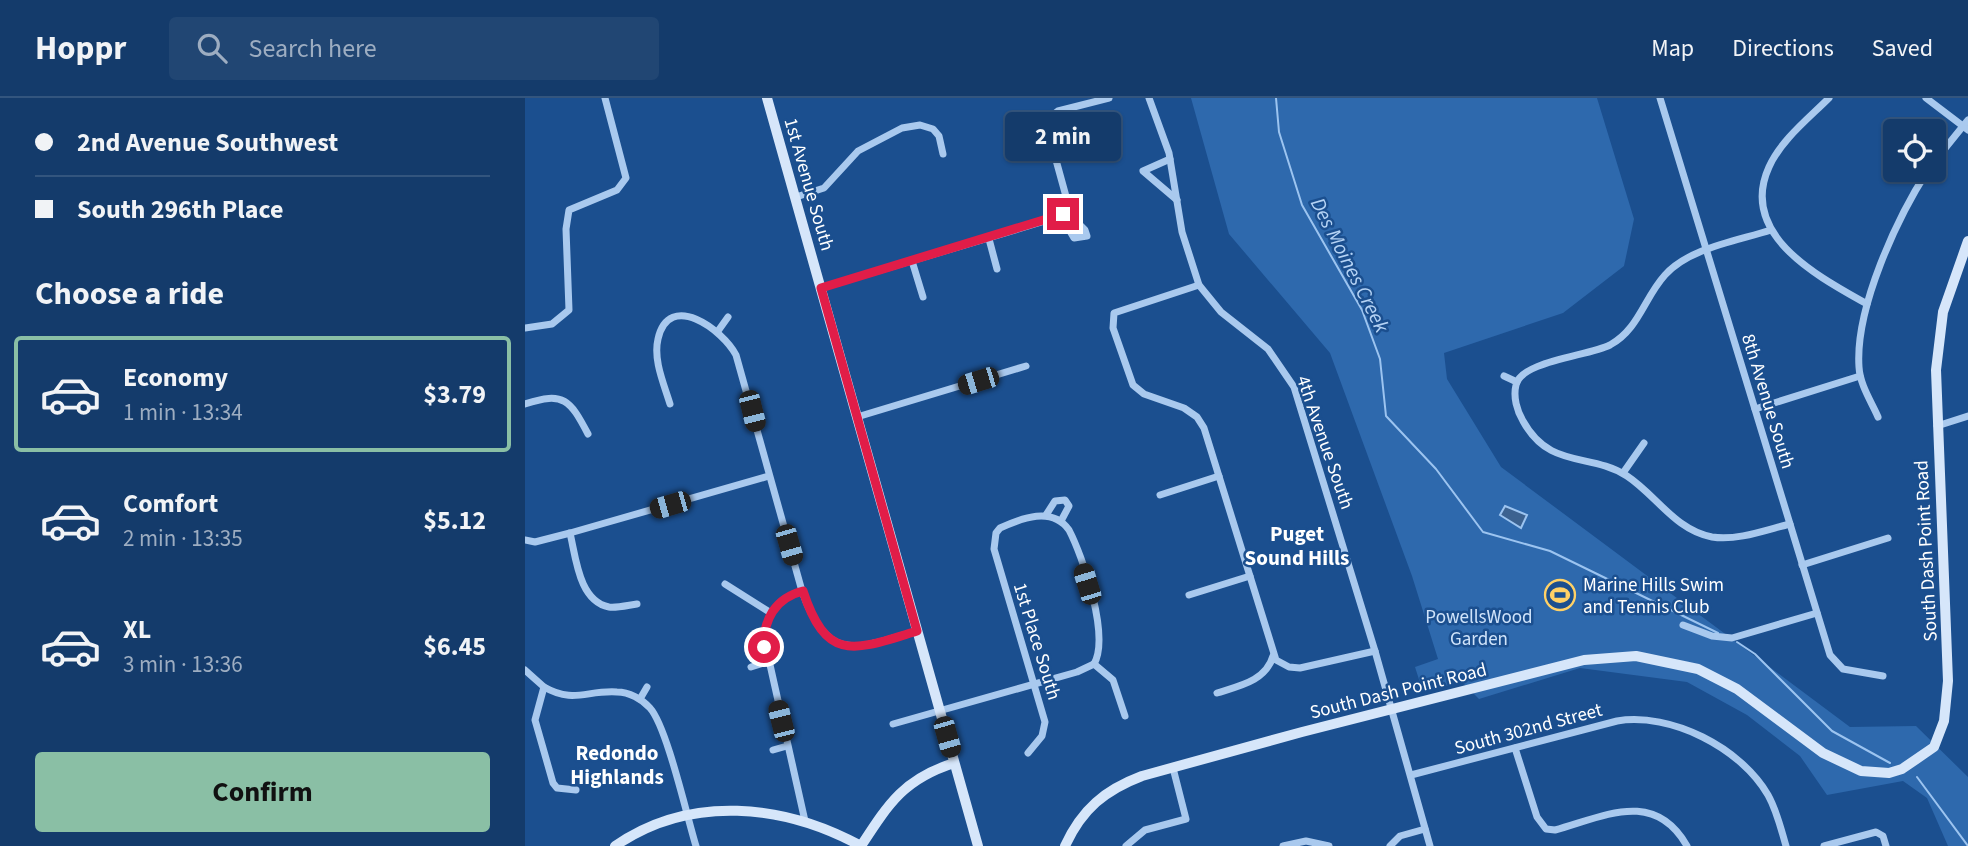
<!DOCTYPE html>
<meta charset="utf-8">
<style>
body{margin:0;font-family:"Source Sans 3",sans-serif;background:#214673;color:#f1f3f6;height:100vh;display:flex;flex-direction:column;font-size:26px;white-space:nowrap}
*{box-sizing:border-box;margin:0}
p{font-size:23px;color:#9dadc1}
.icon{flex:none;width:38px;height:38px;fill:none;stroke:currentColor;stroke-width:2;stroke-linecap:round;stroke-linejoin:round}
.map{position:relative;flex:1;overflow:hidden}
.sheet{display:flex;flex-direction:column;background:#143b6b;width:525px}
.sheet>*{flex:none}
.guide{display:grid;align-content:center;height:154px;padding:0 35px;background:#143b6b}
.tools{position:absolute;left:1358px;top:21px;display:grid;gap:14px}
.tools a{display:grid;place-items:center;width:63px;height:63px;border-radius:7px;background:#143b6b;box-shadow:0 2px 5px #0004,0 0 0 2px #33557e;font-size:35px}
.end{position:absolute;width:32px;height:32px;margin:-16px;border:9px solid #e11d48;background:#fff;box-shadow:0 0 0 4px #fff}
.from{border-radius:50%}
.bubble{position:absolute;height:49px;border-radius:7px;background:#143b6b;box-shadow:0 2px 5px #0004,0 0 0 2px #33557e;font-size:23px;font-weight:700;line-height:49px;text-align:center}
.car{position:absolute;width:21px;height:42px;margin:-21px -10px;border-radius:9px;box-shadow:0 0 5px 2px #0007;background:linear-gradient(#222 24%,#8ab4d8 0 40%,#222 0 76%,#8ab4d8 0 86%,#222 0)}
.guide b{display:flex;align-items:center;gap:24px;height:66px;font-size:26px}
.guide b+b{border-top:2px solid #33557e}
.guide i{width:18px;height:18px;background:#f1f3f6}
ul{padding:0;list-style:none}
li{display:flex;align-items:center;gap:21px;height:116px;margin:0 14px 10px;padding:0 21px;border:4px solid transparent;border-radius:7px}
li div{flex:1}
li b{display:block;font-size:26px}
li em{font-style:normal;font-weight:700}
li.on{border-color:#8abfa5}
li>.icon{width:63px;height:63px;stroke-width:1.5}
h2{padding:0 35px;font-size:32px;line-height:84px}
.button{display:flex;gap:14px;margin-top:auto;padding:14px 35px}
.button a{flex:1;height:80px;border-radius:7px;background:#8abfa5;color:#111;font-size:28px;font-weight:700;line-height:80px;text-align:center}
header{display:flex;align-items:center;gap:42px;box-sizing:border-box;height:98px;padding:0 35px;background:#143b6b;border-bottom:2px solid #33557e}
header strong{font-size:33px}
nav{display:flex;gap:38px;margin-inline-start:auto;font-size:24px}
.search{width:490px;height:63px;background:#214673;display:flex;align-items:center;gap:18px;box-sizing:border-box;padding:0 24px;border-radius:7px;color:#9dadc1;font-size:26px}
main{display:flex;flex:1;min-height:0}
.map>svg:first-child{display:block}
</style>
<header>
<strong>Hoppr</strong>
<div class="search"><svg class="icon" aria-label="search" viewBox="0 0 24 24"><circle cx="10" cy="10" r="6"/><path d="M15 15l6 6"/></svg>Search here</div>
<nav><a>Map</a><a>Directions</a><a>Saved</a></nav>
</header>
<main>
<section class="sheet">
<div class="guide">
<b><i class="from"></i>2nd Avenue Southwest</b>
<b><i></i>South 296th Place</b>
</div>
<h2>Choose a ride</h2>
<ul>
<li class="on"><svg class="icon" aria-label="car" viewBox="0 0 24 24"><path d="M5 17H2v-5l4-1 3-4h7l3 4 3 1v5h-3M9 17h6M6 11h13"/><circle cx="7" cy="17" r="2"/><circle cx="17" cy="17" r="2"/></svg><div><b>Economy</b><p>1 min · 13:34</p></div><em>$3.79</em></li>
<li><svg class="icon" aria-label="car" viewBox="0 0 24 24"><path d="M5 17H2v-5l4-1 3-4h7l3 4 3 1v5h-3M9 17h6M6 11h13"/><circle cx="7" cy="17" r="2"/><circle cx="17" cy="17" r="2"/></svg><div><b>Comfort</b><p>2 min · 13:35</p></div><em>$5.12</em></li>
<li><svg class="icon" aria-label="car" viewBox="0 0 24 24"><path d="M5 17H2v-5l4-1 3-4h7l3 4 3 1v5h-3M9 17h6M6 11h13"/><circle cx="7" cy="17" r="2"/><circle cx="17" cy="17" r="2"/></svg><div><b>XL</b><p>3 min · 13:36</p></div><em>$6.45</em></li>
</ul>
<div class="button"><a>Confirm</a></div>
</section>
<div class="map">
<svg width="1443" height="748" viewBox="0 0 1443 748">
<rect width="100%" height="100%" fill="#1b4f8f"/>
<!-- green -->
<polygon fill="#2e69ad" points="666,0 1072,0 1109,121 1099,168 1038,215 919,255 922,281 976,369 1325,629 1391,628 1443,679 1443,748 1423,748 1402,700 1378,683 1302,697 1275,658 1222,617 1162,584 1055,570 954,601 937,584 898,594 890,569 913,561 887,478 805,255 704,136"/>
<!-- water -->
<polygon fill="#3c6290" stroke="#9cc4f0" stroke-width="2" points="980,408 1002,417 996,430 975,417"/>
<g fill="none" stroke-linecap="round" stroke-linejoin="round">
<!-- stream -->
<g stroke="#9cc4f0" stroke-width="2">
<polyline points="751,0 754,34 777,107 837,212 855,261 861,318 911,371 958,434 1025,453 1193,535"/>
<polyline points="1212,544 1230,556 1307,633 1365,665"/>
<polyline points="1392,679 1443,748"/>
</g>
<!-- street -->
<g stroke="#a9c9ee" stroke-width="7">
<polyline points="624,0 644,55 657,134 674,187 696,214 743,251 769,289 850,553 905,748"/>
<polyline points="1135,0 1305,557 1318,571 1358,578"/>
<path d="M1304,0C1284,20 1256,42 1244,69C1213,137 1294,179 1342,206"/>
<polyline points="1401,0 1443,32"/>
<polyline points="645,61 618,73 652,102"/>
<polyline points="1409,64 1443,22"/>
<polyline points="271,99 299,90 333,53 377,30 395,27 408,31 414,38 418,56"/>
<polyline points="541,113 542,102 523,33 524,20 533,13 584,0"/>
<polyline points="536,118 549,140 562,138 560,132 541,113"/>
<path d="M1246,132C1212,143 1164,150 1140,177C1119,200 1114,231 1085,247C1063,258 996,263 991,287C988,299 992,313 998,323C1025,372 1065,354 1102,378C1131,397 1150,432 1187,439C1212,443 1241,432 1265,426"/>
<polyline points="464,141 472,171"/>
<polyline points="387,163 398,199"/>
<polyline points="674,187 589,215 588,230 608,287 619,296 659,310 672,319 679,330 751,562 764,569 775,570 850,553"/>
<polyline points="296,190 533,119 541,113"/>
<polyline points="0,230 27,226 44,212 41,131 44,112 92,92 101,80 80,0"/>
<polyline points="193,233 203,219"/>
<polyline points="979,278 992,284"/>
<path d="M0,306C39,293 45,302 63,336"/>
<path d="M145,306C139,286 128,262 133,241C144,192 198,232 211,257L277,493C303,566 330,551 392,533"/>
<polyline points="1230,311 1335,278"/>
<polyline points="332,319 501,268"/>
<path d="M1353,319C1346,303 1335,287 1334,269C1330,210 1372,120 1403,72"/>
<polyline points="1412,328 1443,318"/>
<polyline points="1098,375 1119,345"/>
<polyline points="635,397 694,378"/>
<polyline points="521,417 530,403 540,402 544,408 536,423"/>
<path d="M45,435C51,460 54,503 84,509C92,510 104,507 112,506"/>
<polyline points="0,442 10,444 45,435 244,378"/>
<polyline points="1277,467 1363,440"/>
<polyline points="200,486 246,515"/>
<path d="M277,493C254,499 241,517 239,540L280,723"/>
<polyline points="664,497 725,478"/>
<polyline points="1158,527 1187,538 1207,540 1292,515"/>
<polyline points="569,566 588,582 600,618"/>
<polyline points="226,569 242,564"/>
<polyline points="0,572 19,589 10,622 28,685 32,690 51,692"/>
<path d="M19,589C49,606 61,592 92,594C104,594 117,601 125,610C142,629 162,719 171,748"/>
<path d="M692,595C714,588 741,583 748,558"/>
<polyline points="115,601 122,589"/>
<polyline points="368,626 552,574 569,566"/>
<path d="M990,650L1012,719L1021,731L1030,732C1078,719 1129,690 1162,748"/>
<polyline points="248,652 262,648"/>
<path d="M503,655L517,638L520,624L469,451L471,435L475,430C497,420 527,408 544,432C558,459 585,538 569,566"/>
<path d="M886,677L1092,623C1146,614 1216,650 1243,697C1252,713 1256,731 1261,748"/>
<polyline points="601,748 620,732 661,721 648,670"/>
<polyline points="758,748 781,743 804,748"/>
<polyline points="865,748 875,738 900,731"/>
<polyline points="1299,748 1351,734 1358,738 1361,748"/>
</g>
<!-- secondary -->
<g stroke="#d6e6fa" stroke-width="10">
<polyline points="242,0 453,748"/>
<path d="M90,748C165,696 259,706 336,748"/>
<path d="M336,748C364,705 379,681 429,665"/>
<path d="M540,748C557,711 580,692 617,678L777,634L1059,562L1111,558L1173,571L1212,591L1298,655L1336,673L1364,675L1377,671L1409,649L1419,623L1423,583L1411,272L1418,214L1443,143"/>
</g>
</g>
<g fill="none" stroke-linecap="round" stroke-linejoin="round">
<!-- route -->
<path stroke="#e11d48" stroke-width="9" d="M239,549C238,522 250,500 278,493C302,566 330,552 392,533L296,190L538,116"/>
</g>
<!-- icons -->
<defs>
<g id="stadium-ring" transform="scale(1.575)"><circle r="9.5" fill="#1b4f8f" stroke="#ffd166" stroke-width="1.5"/><path d="M0-5a6.5 5 0 1 0 0 10a6.5 5 0 1 0 0-10ZM-3.5-1.8h7v3.6h-7Z" fill="#ffd166"/></g>
</defs>
<g fill-rule="evenodd">
<use href="#stadium-ring" x="1035" y="497"/>
</g>
<g text-anchor="middle" stroke-width="5" stroke-linejoin="round" paint-order="stroke">
<!-- street labels -->
<g font-size="19" fill="#fff" stroke="#1b4f8f">
<text transform="translate(285 86) rotate(74)" y="7">1st Avenue South</text>
<text transform="translate(1244 303) rotate(73)" y="7">8th Avenue South</text>
<text transform="translate(801 344) rotate(71)" y="7">4th Avenue South</text>
<text transform="translate(1400 453) rotate(-93)" y="7">South Dash Point Road</text>
<text transform="translate(513 543) rotate(73)" y="7">1st Place South</text>
<text transform="translate(873 592) rotate(-14)" y="7">South Dash Point Road</text>
<text transform="translate(1003 630) rotate(-15)" y="7">South 302nd Street</text>
</g>
<!-- poi labels -->
<g font-size="19" fill="#fff" stroke="#1b4f8f" text-anchor="start">
<text x="1058" y="493">Marine Hills Swim<tspan x="1058" dy="22">and Tennis Club</tspan></text>
</g>
<!-- park labels -->
<g font-size="19" fill="#cfe3fa" stroke="#1b4f8f">
<text x="954" y="525">PowellsWood<tspan x="954" dy="22">Garden</tspan></text>
</g>
<!-- water labels -->
<g font-size="21" font-style="italic" fill="#b5d3f5" stroke="#1b4f8f">
<text transform="translate(825 167) rotate(63)" y="7">Des Moines Creek</text>
</g>
<!-- neighbourhood labels -->
<g font-size="21" font-weight="bold" fill="#fff" stroke="#1b4f8f">
<text x="772" y="443">Puget<tspan x="772" dy="24">Sound Hills</tspan></text>
<text x="92" y="662">Redondo<tspan x="92" dy="24">Highlands</tspan></text>
</g>
</g>
</svg>
<div class="tools">
<a><svg class="icon" aria-label="locate" viewBox="0 0 24 24"><circle cx="12" cy="12" r="6"/><path d="M12 2v4M12 18v4M2 12h4M18 12h4"/></svg></a>
</div>
<i class="end from" style="left:239px;top:549px"></i>
<i class="end" style="left:538px;top:116px"></i>
<div class="bubble" style="left:480px;top:14px;width:116px">2 min</div>
<i class="car" style="left:453px;top:283px;rotate:253deg"></i>
<i class="car" style="left:227px;top:313px;rotate:166deg"></i>
<i class="car" style="left:145px;top:407px;rotate:254deg"></i>
<i class="car" style="left:264px;top:447px;rotate:164deg"></i>
<i class="car" style="left:562px;top:486px;rotate:343deg"></i>
<i class="car" style="left:256px;top:623px;rotate:346deg"></i>
<i class="car" style="left:422px;top:639px;rotate:164deg"></i>
</div>
</main>
